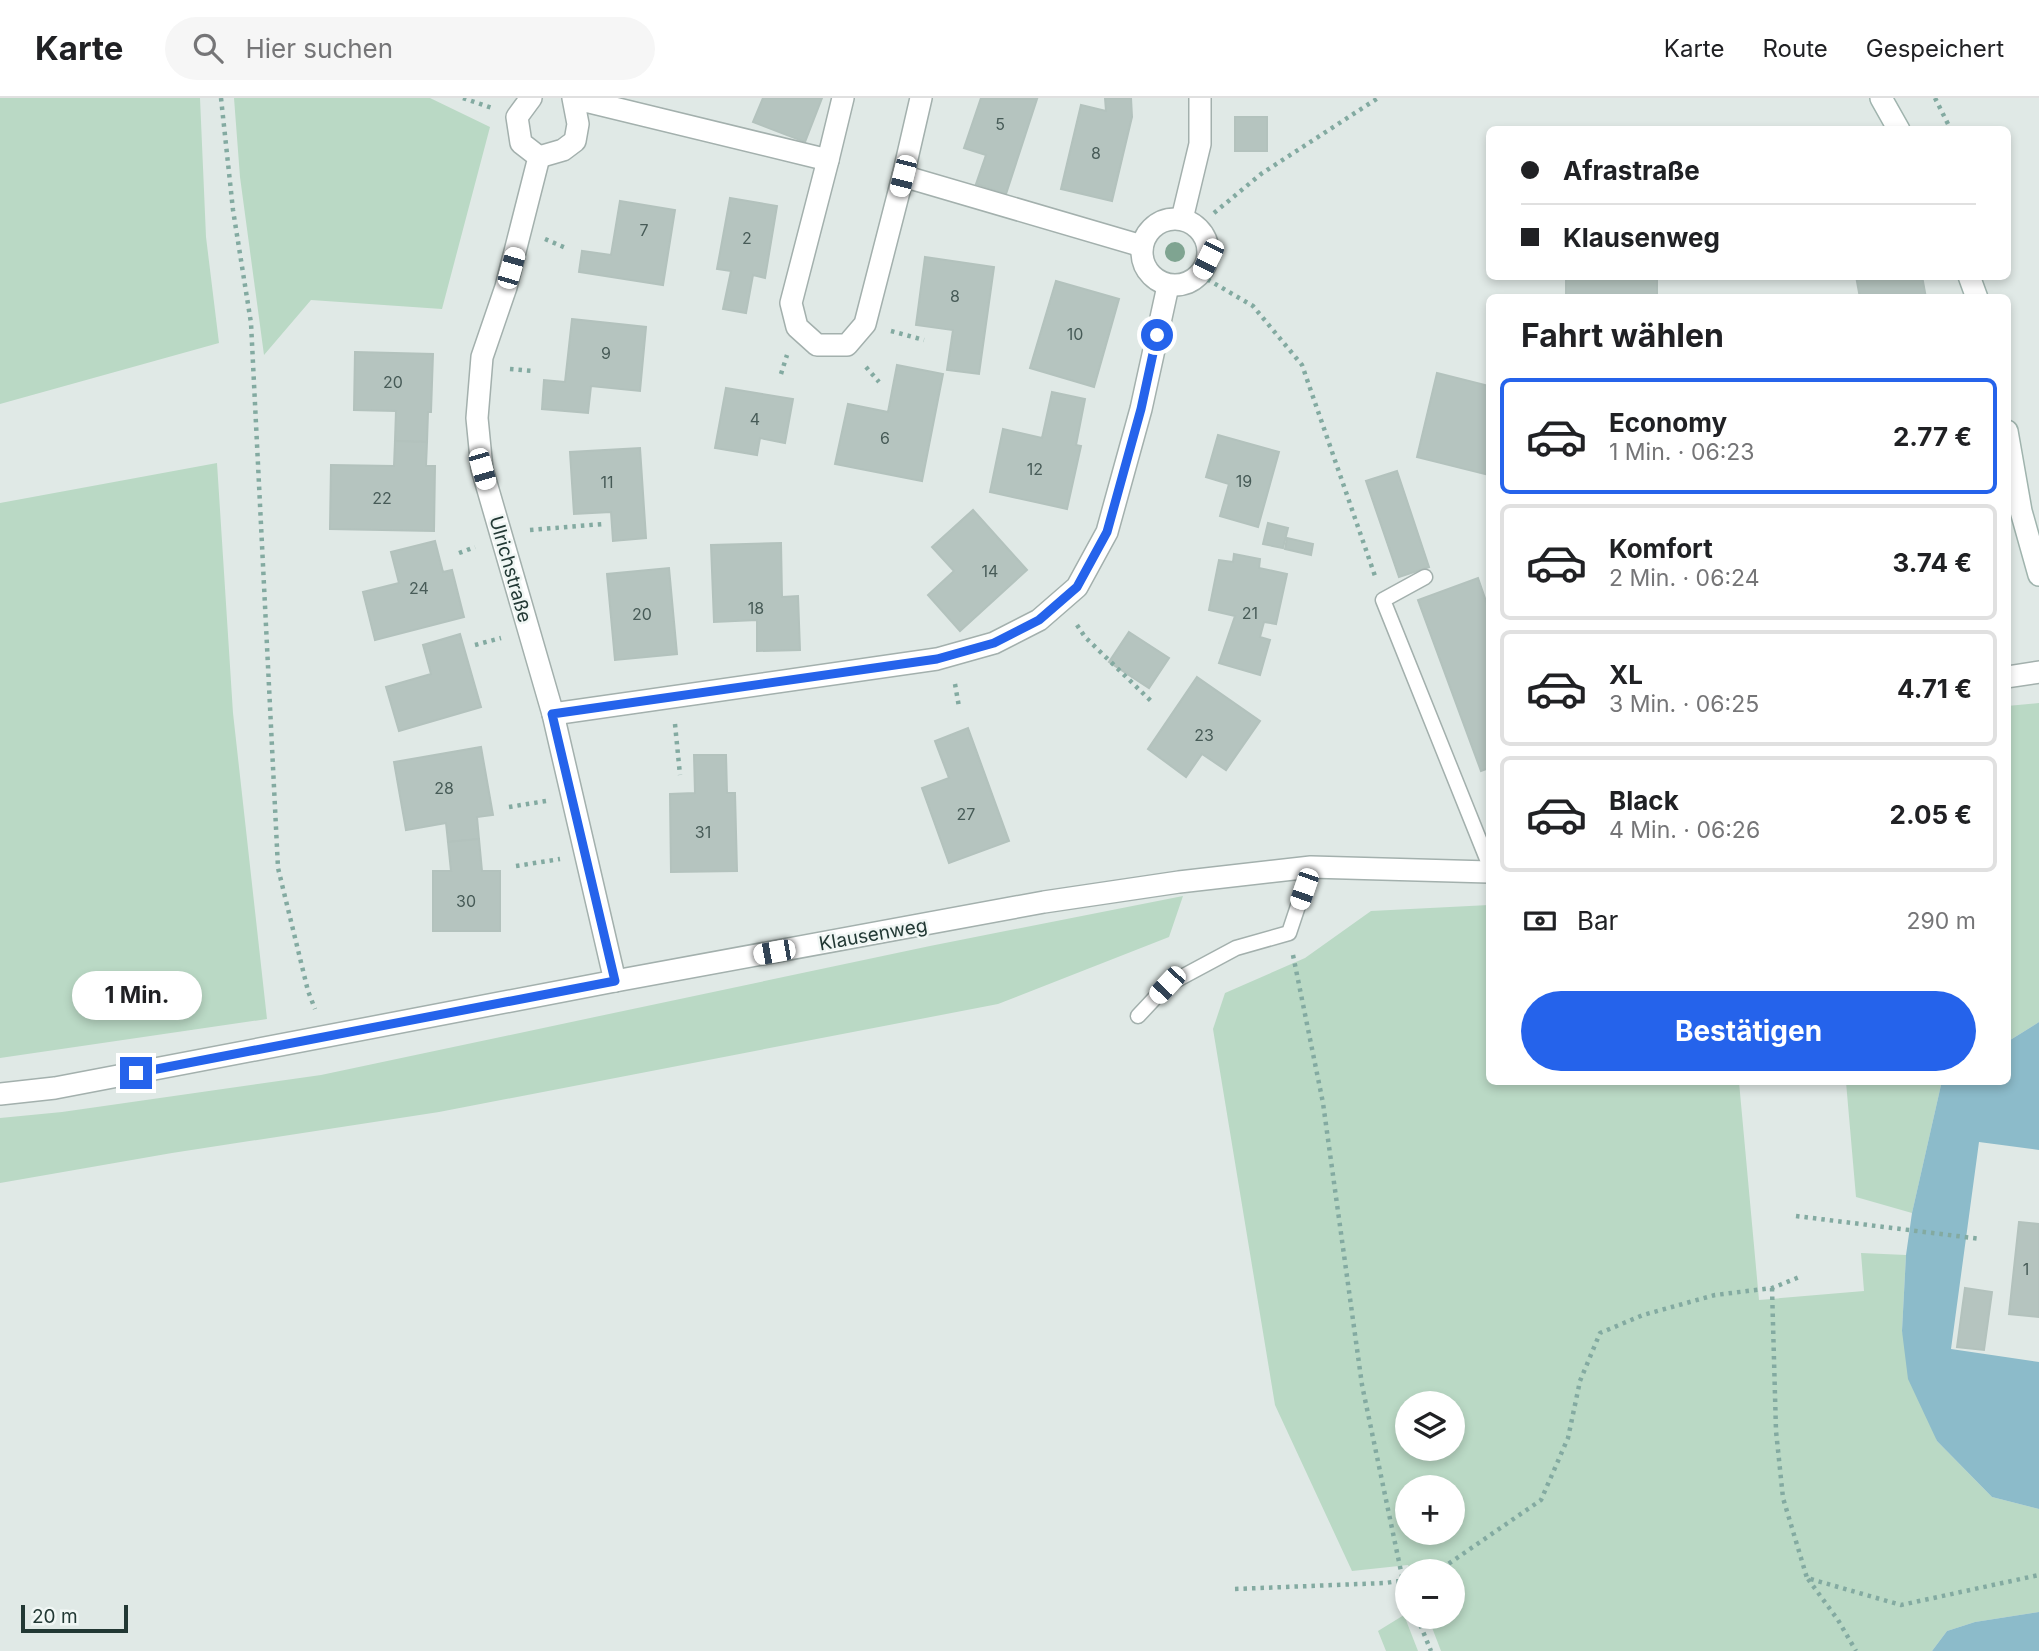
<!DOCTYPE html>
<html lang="de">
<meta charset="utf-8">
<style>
body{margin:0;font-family:Inter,sans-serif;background:#f6f6f6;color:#202124;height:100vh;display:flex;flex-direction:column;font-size:26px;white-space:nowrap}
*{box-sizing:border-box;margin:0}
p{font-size:23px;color:#757577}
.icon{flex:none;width:38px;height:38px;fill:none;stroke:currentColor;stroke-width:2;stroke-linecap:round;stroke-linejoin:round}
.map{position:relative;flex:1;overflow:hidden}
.side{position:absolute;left:1486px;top:196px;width:525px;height:791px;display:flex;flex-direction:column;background:#fff;border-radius:10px;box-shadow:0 4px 10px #0003}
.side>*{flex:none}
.hud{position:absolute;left:1486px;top:28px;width:525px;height:154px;border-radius:10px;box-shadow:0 4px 10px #0003;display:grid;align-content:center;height:154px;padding:0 35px;background:#fff}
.buttons{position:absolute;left:1395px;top:1293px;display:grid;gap:14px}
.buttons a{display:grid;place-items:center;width:70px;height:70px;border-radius:50%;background:#fff;box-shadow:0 4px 10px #0003;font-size:35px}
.scale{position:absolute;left:21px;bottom:18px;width:107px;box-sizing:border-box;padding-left:7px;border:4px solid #223834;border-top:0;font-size:19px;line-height:24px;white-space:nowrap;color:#223834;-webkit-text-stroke:5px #f0f6f4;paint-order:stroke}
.end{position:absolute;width:32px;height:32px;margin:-16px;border:9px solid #2563eb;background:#fff;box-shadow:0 0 0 4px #fff}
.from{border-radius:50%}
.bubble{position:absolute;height:49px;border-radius:24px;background:#fff;box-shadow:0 4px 10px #0003;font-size:23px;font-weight:700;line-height:49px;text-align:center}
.car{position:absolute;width:21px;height:42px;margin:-21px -10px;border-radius:9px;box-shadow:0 0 5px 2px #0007;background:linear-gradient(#fff 24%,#345 0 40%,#fff 0 76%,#345 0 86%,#fff 0)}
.hud b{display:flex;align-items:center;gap:24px;height:66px;font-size:26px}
.hud b+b{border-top:2px solid #e0e0e0}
.hud i{width:18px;height:18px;background:#202124}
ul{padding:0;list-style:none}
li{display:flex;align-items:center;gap:21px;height:116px;margin:0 14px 10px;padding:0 21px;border:4px solid #e0e0e0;border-radius:10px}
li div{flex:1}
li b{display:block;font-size:26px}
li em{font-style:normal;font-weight:700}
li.selected{border-color:#2563eb}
li>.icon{width:63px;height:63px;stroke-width:1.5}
h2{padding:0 35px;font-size:32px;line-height:84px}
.pay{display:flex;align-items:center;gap:18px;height:77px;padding:0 35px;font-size:26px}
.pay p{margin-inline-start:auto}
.cta{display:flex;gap:14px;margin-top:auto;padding:14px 35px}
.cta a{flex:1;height:80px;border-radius:42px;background:#2563eb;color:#fff;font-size:28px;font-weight:700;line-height:80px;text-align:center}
header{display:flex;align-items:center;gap:42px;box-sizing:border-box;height:98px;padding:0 35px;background:#fff;border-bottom:2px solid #e0e0e0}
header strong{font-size:33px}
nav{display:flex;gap:38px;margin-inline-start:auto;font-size:24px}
.search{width:490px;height:63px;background:#f6f6f6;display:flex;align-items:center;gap:18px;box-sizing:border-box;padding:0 24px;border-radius:38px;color:#757577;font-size:26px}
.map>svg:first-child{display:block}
</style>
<header>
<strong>Karte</strong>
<div class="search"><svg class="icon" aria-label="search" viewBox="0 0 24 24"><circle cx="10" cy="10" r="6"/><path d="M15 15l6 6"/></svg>Hier suchen</div>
<nav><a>Karte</a><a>Route</a><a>Gespeichert</a></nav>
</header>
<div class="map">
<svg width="2039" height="1553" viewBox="0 0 2039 1553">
<rect width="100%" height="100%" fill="#e0e9e6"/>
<!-- green -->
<g fill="#bad9c5" fill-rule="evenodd">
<polygon points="0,0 200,0 206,139 219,245 0,306"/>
<polygon points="234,0 430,0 490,29 442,211 311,202 264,257 240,79"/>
<polygon points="217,365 233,615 267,921 0,960 0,405"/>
<polygon points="2039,605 2039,924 2007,944 2007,608"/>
<polygon points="1183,798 1169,839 998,906 439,1014 172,1055 0,1085 0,1020 62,1014 321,977 930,848"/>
<path d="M1489,807V984H1739L1759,1202L1864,1193L1861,1155L1906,1157L1902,1233L1937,1343L1992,1399L2039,1411V1514L1975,1524L1947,1533L1932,1553H1441L1428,1519H1452V1474L1411,1473L1408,1467L1352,1473L1275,1307L1213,931L1225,895L1305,860L1371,813ZM1407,1306H1452V1351H1407ZM1407,1390H1452V1435H1407Z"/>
<polygon points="1846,984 1947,984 1941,987 1912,1115 1856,1099"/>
<polygon points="1404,1517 1418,1553 1386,1553 1378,1533"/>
</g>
<!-- water -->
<g fill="#8cbbca">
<polygon points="2039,924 2039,1052 1979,1044 1951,1251 2039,1264 2039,1411 1992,1399 1937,1343 1908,1281 1902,1233 1906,1157 1912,1115 1941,987 1947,984 2007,984 2007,944"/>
<polygon points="2039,1514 2039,1553 1932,1553 1947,1533 1975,1524"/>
</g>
<!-- building -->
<g fill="#b5c4bf" stroke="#b3c2bd" stroke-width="2">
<polygon points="763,0 822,0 805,44 753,24"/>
<polygon points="981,0 1037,1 1006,96 976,86 986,57 964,50"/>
<polygon points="1105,0 1131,0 1132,19 1112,103 1061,91 1081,7 1106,13"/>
<rect x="1235" y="19" width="32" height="34"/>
<polygon points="730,100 777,108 765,180 753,177 746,215 723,211 731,173 717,171"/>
<polygon points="620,103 675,112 663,187 579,174 582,153 611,157"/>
<polygon points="925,159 994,169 979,276 947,272 953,232 916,227"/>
<rect x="1566" y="178" width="91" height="22"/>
<polygon points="1856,178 1922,178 1926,200 1860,200"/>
<polygon points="1056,183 1119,201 1094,289 1030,270"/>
<polygon points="572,221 646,229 640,293 591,288 588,315 542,311 544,282 565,284"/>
<polygon points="355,254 433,256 431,314 428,314 427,344 395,343 396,313 354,312"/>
<polygon points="897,267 943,276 922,383 835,366 848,306 888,314"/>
<polygon points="1437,275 1489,288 1489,377 1417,359"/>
<polygon points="726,290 793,301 785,345 760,340 757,357 715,350"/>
<polygon points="1052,294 1085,301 1076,347 1081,348 1067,411 990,394 1003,331 1042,340"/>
<polygon points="1218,337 1279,354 1258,429 1220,418 1229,386 1206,379"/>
<polygon points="395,343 427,344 426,368 435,368 434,433 330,431 331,367 394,368"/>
<polygon points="640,350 646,440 613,443 611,414 574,416 570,354"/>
<polygon points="1397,373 1429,469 1399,479 1366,383"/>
<polygon points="973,412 1027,472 960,533 928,497 954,473 932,449"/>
<polygon points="1268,425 1288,430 1283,450 1263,446"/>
<polygon points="1287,440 1313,446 1311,457 1285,451"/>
<polygon points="435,443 443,474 452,472 464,519 375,542 363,494 399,485 391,454"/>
<polygon points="781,445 782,499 798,498 800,552 757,553 757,522 714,524 711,447"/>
<polygon points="1234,456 1260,461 1259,470 1287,476 1276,526 1264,524 1260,539 1270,542 1260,577 1219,565 1235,518 1209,512 1219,462 1233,464"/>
<polygon points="669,470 677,556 615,562 607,476"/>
<polygon points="1478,480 1489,512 1489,670 1481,673 1418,502"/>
<polygon points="1129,534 1169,560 1149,590 1109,564"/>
<polygon points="460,536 481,609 399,633 386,589 431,576 423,547"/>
<polygon points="1197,579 1260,623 1226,672 1202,656 1186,679 1148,651"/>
<polygon points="968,630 1009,743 949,765 922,690 949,680 935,643"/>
<polygon points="481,649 493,717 477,719 479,741 448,744 446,725 406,732 394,664"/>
<polygon points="694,657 726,657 727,695 735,695 737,773 671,774 670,696 695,695"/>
<polygon points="479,741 482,773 500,773 500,833 433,833 433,773 451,773 448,744"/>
<polygon points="2019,1124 2039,1126 2039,1219 2009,1216"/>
<polygon points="1965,1190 1992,1194 1984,1252 1957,1249"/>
</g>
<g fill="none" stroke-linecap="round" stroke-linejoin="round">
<!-- service casing -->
<g stroke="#a3b0ad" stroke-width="17">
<g id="service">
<polyline points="1425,479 1383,502 1489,766"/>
<polyline points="1138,918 1167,887 1236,850 1289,835 1311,769"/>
</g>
</g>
<!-- minor casing -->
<g stroke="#a3b0ad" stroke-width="24">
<g id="minor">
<polyline points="531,0 517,19 521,45 539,59 506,189 482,259 477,320 482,371 553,616 615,883"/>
<polyline points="921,0 903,78 1142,148"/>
<polyline points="539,59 563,52 575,43 578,26 573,0 828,62 791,205 797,229 817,247 847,247 865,226 903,78"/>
<polyline points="828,62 843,0"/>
<circle cx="1175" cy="154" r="33"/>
<polyline points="1182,121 1200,46 1200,0"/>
<polyline points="2007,579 2039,574"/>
<polyline points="553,616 937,561 994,545 1039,522 1077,489 1107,434 1141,311 1168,188"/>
<polyline points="0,996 55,990 615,883 1044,804 1179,784 1311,769 1489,774"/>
</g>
</g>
<!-- secondary casing -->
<g stroke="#a0b4ae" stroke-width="24">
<g id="secondary">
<polyline points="1881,0 1899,32"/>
<polyline points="1969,178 1977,200"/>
<polyline points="2007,333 2021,413 2039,477"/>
</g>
</g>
<!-- path -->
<g stroke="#83aaa1" stroke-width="4.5" stroke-dasharray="3.5 5" stroke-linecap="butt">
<polyline points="221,0 233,112 251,225 278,770 308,893 315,911"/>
<polyline points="463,0 492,10"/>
<polyline points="1935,0 1951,32"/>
<polyline points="1214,115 1261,76 1378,0"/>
<polyline points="545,141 566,150"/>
<polyline points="1200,177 1253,208 1302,267 1375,478"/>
<polyline points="891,233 924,242"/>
<polyline points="866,269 879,284"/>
<polyline points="510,271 533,273"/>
<polyline points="781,276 787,257"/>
<polyline points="530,432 603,426"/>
<polyline points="459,455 475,449"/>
<polyline points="1077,527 1085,539 1152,604"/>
<polyline points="475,547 501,540"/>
<polyline points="955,586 959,609"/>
<polyline points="675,626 680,677"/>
<polyline points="509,709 546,703"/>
<polyline points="516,768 560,761"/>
<polyline points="1293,857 1323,1005 1362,1287 1403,1483 1407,1493"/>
<polyline points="1796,1118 1981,1141"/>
<polyline points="1772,1190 1776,1333 1783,1400 1807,1480 1901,1507 2039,1477"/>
<polyline points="1434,1474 1441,1471 1541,1402 1568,1340 1580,1283 1600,1235 1643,1217 1715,1197 1772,1190 1802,1178"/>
<polyline points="1808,1481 1838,1522 1856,1553"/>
<polyline points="1235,1491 1385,1485 1407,1482"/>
<polyline points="1417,1519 1431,1553"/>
</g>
<!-- service -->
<use href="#service" stroke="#fff" stroke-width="14"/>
<!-- minor -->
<use href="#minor" stroke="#fff" stroke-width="21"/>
<!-- secondary -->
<use href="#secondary" stroke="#fff" stroke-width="21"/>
</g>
<!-- trees -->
<circle fill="#7fa491" cx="1175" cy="154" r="10"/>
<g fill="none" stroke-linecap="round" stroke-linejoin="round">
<!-- route -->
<polyline stroke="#2563eb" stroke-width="9" points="136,975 615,883 552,616 937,561 994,545 1039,522 1077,489 1107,434 1141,311 1157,237"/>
</g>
<g text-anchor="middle" stroke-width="5" stroke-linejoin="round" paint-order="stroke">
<!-- number labels -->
<g font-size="16" fill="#475b57">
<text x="1000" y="32">5</text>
<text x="1096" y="61">8</text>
<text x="644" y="138">7</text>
<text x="747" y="146">2</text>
<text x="955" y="204">8</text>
<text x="1075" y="242">10</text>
<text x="606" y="261">9</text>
<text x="393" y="290">20</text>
<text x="755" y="327">4</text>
<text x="885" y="346">6</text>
<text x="1035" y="377">12</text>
<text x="1244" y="389">19</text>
<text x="607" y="390">11</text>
<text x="382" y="406">22</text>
<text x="990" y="479">14</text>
<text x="419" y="496">24</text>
<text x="756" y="516">18</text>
<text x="1250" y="521">21</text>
<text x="642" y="522">20</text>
<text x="1204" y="643">23</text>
<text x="444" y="696">28</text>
<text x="966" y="722">27</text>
<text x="703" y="740">31</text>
<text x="466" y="809">30</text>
<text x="2026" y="1177">1</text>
</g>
<!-- street labels -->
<g font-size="19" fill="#223834" stroke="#f0f6f4">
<text transform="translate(511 471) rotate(74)" y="7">Ulrichstraße</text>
<text transform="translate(873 836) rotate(-10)" y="7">Klausenweg</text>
</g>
</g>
</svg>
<div class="buttons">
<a><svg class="icon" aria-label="layers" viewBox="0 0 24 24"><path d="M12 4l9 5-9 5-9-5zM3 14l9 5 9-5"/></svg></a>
<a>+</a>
<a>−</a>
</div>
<div class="scale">20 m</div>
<i class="end from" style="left:1157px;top:237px"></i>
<i class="end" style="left:136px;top:975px"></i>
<div class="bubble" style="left:72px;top:873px;width:130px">1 Min.</div>
<i class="car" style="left:903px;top:78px;rotate:194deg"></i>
<i class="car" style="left:1208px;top:161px;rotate:206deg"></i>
<i class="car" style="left:511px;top:170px;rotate:16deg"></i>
<i class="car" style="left:482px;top:371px;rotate:164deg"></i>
<i class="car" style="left:1304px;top:791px;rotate:199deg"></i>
<i class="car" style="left:774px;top:854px;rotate:260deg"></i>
<i class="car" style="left:1167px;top:887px;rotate:223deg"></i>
<div class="hud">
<b><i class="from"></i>Afrastraße</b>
<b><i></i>Klausenweg</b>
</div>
<section class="side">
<h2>Fahrt wählen</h2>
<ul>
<li class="selected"><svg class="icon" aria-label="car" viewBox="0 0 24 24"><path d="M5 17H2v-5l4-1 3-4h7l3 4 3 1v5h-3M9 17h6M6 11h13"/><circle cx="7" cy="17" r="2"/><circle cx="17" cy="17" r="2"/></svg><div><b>Economy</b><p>1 Min. · 06:23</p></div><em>2.77 €</em></li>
<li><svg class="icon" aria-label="car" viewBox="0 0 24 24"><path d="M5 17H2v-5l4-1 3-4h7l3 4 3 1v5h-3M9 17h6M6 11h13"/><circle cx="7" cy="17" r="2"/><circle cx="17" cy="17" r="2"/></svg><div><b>Komfort</b><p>2 Min. · 06:24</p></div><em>3.74 €</em></li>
<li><svg class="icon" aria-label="car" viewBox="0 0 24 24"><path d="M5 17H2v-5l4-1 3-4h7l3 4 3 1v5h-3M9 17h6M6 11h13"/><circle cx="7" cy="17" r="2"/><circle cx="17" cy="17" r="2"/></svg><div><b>XL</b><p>3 Min. · 06:25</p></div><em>4.71 €</em></li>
<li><svg class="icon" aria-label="car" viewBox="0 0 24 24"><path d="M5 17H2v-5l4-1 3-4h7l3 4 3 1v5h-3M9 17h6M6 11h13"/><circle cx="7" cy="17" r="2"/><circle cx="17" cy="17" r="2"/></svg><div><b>Black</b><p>4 Min. · 06:26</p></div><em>2.05 €</em></li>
</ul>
<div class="pay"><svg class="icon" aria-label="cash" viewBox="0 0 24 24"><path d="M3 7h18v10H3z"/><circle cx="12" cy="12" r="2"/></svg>Bar<p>290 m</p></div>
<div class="cta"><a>Bestätigen</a></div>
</section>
</div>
